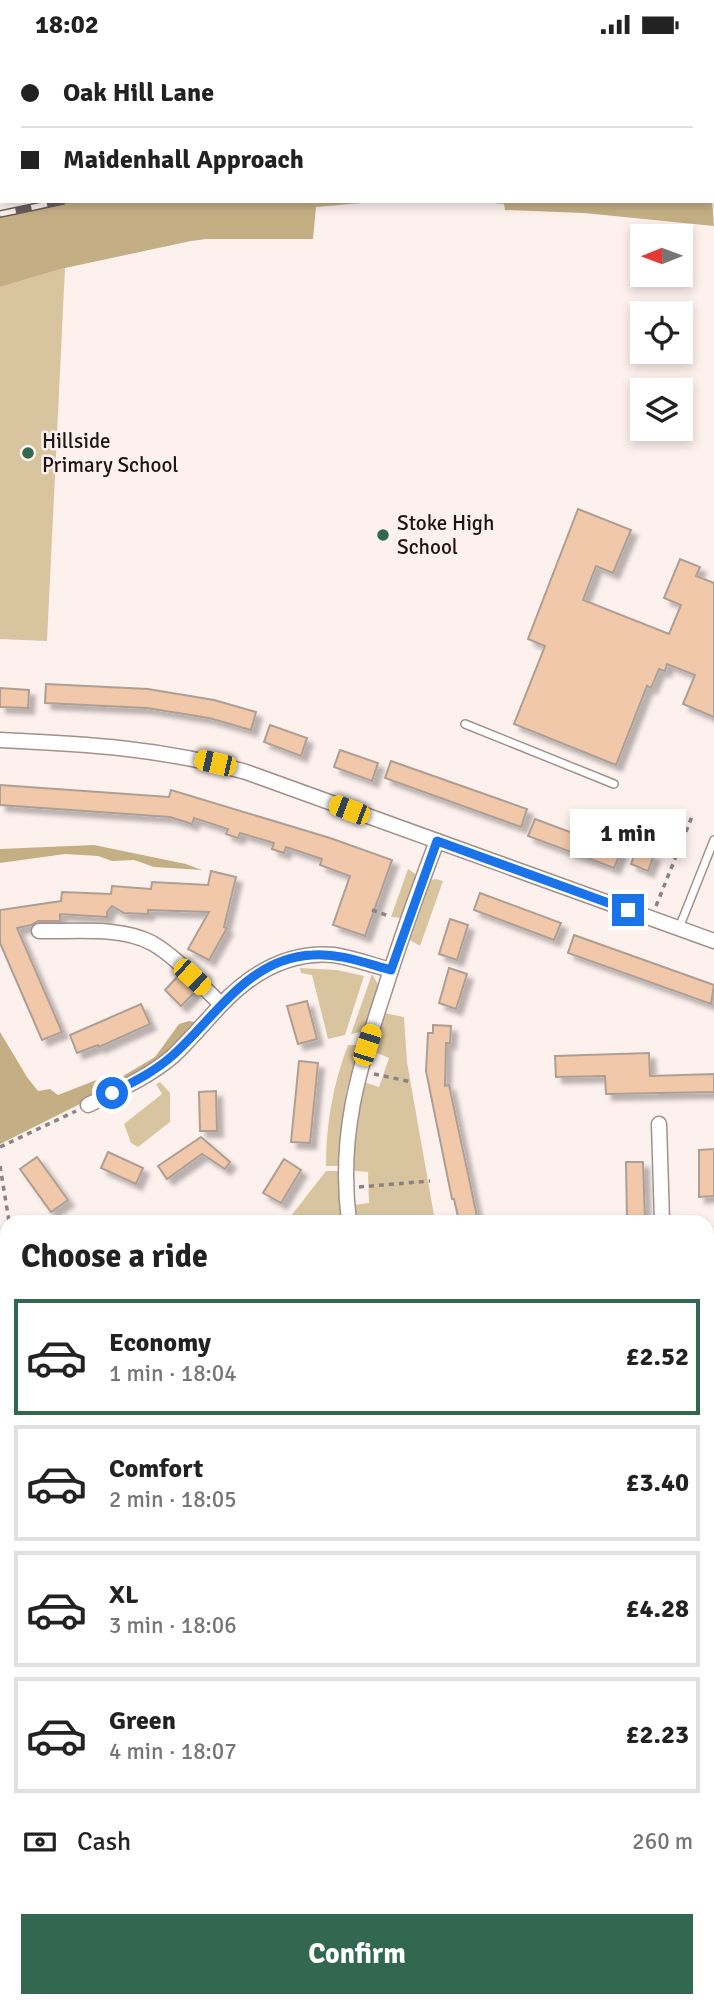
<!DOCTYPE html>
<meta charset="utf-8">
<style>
body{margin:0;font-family:Signika,sans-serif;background:#f2f2f2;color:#222;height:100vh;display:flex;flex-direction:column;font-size:26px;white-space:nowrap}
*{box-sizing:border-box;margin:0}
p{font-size:23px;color:#767676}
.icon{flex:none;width:38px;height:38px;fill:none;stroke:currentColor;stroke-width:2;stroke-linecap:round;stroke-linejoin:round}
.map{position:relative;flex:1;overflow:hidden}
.details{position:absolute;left:0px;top:1166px;width:714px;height:793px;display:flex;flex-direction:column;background:#fff;border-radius:21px 21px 0 0;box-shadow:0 4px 10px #0003}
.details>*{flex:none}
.guide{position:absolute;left:0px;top:0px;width:714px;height:154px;box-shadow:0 4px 10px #0003;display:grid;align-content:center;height:154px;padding:0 21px;background:#fff}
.needle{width:46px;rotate:269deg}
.buttons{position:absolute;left:630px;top:175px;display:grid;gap:14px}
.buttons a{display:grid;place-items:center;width:63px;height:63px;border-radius:0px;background:#fff;box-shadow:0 4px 10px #0003;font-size:35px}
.end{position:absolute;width:32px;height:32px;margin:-16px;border:9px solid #1a73e8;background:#fff;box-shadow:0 0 0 4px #fff}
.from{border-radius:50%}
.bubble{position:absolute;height:49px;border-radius:0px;background:#fff;box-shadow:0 4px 10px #0003;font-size:23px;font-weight:700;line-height:49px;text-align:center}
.car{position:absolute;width:21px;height:42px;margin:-21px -10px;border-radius:9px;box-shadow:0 0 5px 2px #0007;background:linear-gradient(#f5c518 24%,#345 0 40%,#f5c518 0 76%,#345 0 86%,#f5c518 0)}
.guide b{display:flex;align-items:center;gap:24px;height:66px;font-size:26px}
.guide b+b{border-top:2px solid #e0e0e0}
.guide i{width:18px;height:18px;background:#222}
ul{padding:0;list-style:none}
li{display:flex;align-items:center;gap:21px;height:116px;margin:0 14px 10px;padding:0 7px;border:4px solid #e0e0e0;border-radius:0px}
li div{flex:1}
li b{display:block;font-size:26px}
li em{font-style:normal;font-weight:700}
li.on{border-color:#31684f}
li>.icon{width:63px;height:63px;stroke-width:1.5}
h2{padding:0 21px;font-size:32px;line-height:84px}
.pay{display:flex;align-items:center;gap:18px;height:77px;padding:0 21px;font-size:26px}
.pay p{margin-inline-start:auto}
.button{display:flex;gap:14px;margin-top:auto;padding:14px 21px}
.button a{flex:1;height:80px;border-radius:0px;background:#31684f;color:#fff;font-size:28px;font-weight:700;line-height:80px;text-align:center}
.status{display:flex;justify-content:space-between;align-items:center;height:49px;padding:0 35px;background:#fff;direction:ltr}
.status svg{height:19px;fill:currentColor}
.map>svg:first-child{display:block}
</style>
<div class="status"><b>18:02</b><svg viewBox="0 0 49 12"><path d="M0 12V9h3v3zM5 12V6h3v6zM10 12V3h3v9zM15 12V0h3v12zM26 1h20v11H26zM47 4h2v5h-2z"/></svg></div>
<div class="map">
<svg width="714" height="1958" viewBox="0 0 714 1958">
<defs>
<filter id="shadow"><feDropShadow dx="6" dy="6" stdDeviation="2" flood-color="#0004"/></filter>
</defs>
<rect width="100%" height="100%" fill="#fdf1ee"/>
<!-- green -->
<g fill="#d8c5a0">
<polygon points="65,219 47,592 0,590 0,238"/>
<polygon points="408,820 417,826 402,869 391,868"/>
<polygon points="436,830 443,832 420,897 410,891 431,831"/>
<polygon points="300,919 337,921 364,927 345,986 328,990 312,926 301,924"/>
<polygon points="372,925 379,937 365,982 351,985"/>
<polygon points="384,964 404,968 407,1013 435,1172 356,1172 354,1156 369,1154 368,1123 356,1122 352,1119 358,1058 364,1033 379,1038 389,1009 372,1002"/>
<path d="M348,996H360L346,1043L339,1117H326C326,1075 333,1035 348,996Z"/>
<polygon points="160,1033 170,1044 170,1073 138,1098 131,1094 124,1075 162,1045 156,1035"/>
<polygon points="326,1122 339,1122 342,1172 287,1172"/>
</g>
<!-- forest -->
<g fill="#c4af84">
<polygon points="712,151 714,177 584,164 505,161 504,155 475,152"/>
<polygon points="61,152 385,152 316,158 313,190 206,190 191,192 65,219 0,238 0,167"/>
<polygon points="94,796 186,815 202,821 154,818 134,811 112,812 98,807 65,805 0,814 0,800"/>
<polygon points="189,972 200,974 197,978 142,1024 0,1095 0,983 27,1028 38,1042 50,1040 58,1046 104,1028 123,1027 155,1008 179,975"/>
</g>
<!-- building -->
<g fill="#f1c8a9" stroke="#ae9f95" stroke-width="2" filter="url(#shadow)">
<polygon points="578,460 631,481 613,524 596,517 583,551 669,585 681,556 664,549 680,510 700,518 696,527 714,534 714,668 683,655 695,626 667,615 665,622 659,620 651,639 647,637 616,716 514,675 545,597 528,590"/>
<polygon points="46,635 148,640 214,651 256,663 251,681 209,669 147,659 45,654"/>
<polygon points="0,639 29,641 28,659 0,658"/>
<polygon points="270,676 307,689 301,707 264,693"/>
<polygon points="340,701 378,714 372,732 334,718"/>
<polygon points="391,712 527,760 521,778 385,729"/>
<polygon points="0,736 169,748 171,741 330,789 392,811 365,887 333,876 350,827 320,816 322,810 286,798 284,804 272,800 274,794 240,784 238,789 226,785 228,780 194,769 192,775 170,768 0,756"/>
<polygon points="535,770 621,802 614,819 528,787"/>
<polygon points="637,799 654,806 648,822 631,815"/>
<polygon points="211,822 236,828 224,878 227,879 209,911 188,900 209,863 148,861 148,865 124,864 112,857 107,863 107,868 60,865 60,872 38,872 31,876 17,879 62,983 42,991 0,894 0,861 61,852 62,843 111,845 112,837 151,840 152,833 208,836"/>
<polygon points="480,844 561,874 554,891 474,861"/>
<polygon points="450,870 468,876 457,911 439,905"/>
<polygon points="574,886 714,936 711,955 568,904"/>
<polygon points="449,919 467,925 456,960 439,954"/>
<polygon points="178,927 195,943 181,957 165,941"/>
<polygon points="307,952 317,990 298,995 287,957"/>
<polygon points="141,955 150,975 99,998 98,996 77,1004 70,986"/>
<polygon points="433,976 451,977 450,994 446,994 445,1037 449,1036 478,1172 459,1172 454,1150 452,1150 426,1022 428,984 433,984"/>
<polygon points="649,1004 650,1027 714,1025 714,1043 606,1045 605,1027 556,1028 555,1007"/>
<polygon points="299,1012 318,1014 310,1094 291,1093"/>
<polygon points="216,1042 217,1082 200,1082 199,1043"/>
<polygon points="201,1088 230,1113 225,1120 202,1105 167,1130 158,1117"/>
<polygon points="714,1100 714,1147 699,1148 699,1101"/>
<polygon points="108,1103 143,1119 136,1135 101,1119"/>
<polygon points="37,1108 68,1151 51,1163 20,1120"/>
<polygon points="284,1110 301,1121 281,1154 263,1144"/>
<polygon points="626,1113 643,1113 645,1172 627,1172"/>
</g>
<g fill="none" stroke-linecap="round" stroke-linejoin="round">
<!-- service casing -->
<g stroke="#a2908c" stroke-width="10">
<g id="service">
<polyline points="398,0 398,2"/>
<polyline points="422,0 428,2"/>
<polyline points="572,0 595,0"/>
<polyline points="605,0 616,2"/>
<polyline points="712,61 713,61"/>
<polyline points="465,675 614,735"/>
<polyline points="679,879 714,791"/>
<polyline points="0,1216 7,1221"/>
</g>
</g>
<!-- minor casing -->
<g stroke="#a2908c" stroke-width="17">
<g id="minor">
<polyline points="64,0 66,2"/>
<polyline points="210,0 213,2"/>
<polyline points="126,2 127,0"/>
<polyline points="0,107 2,106"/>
<path d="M0,691C86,695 162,699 246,723L714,892"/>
<path d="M39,882C74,883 120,877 152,894C178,909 199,935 221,955"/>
<path d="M88,1056C116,1042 147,1029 172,1008C189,992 204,974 220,957C250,925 288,902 334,906C353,909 372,916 391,921"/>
<polyline points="659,1075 662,1172"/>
<path d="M349,1172C338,1088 358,1022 384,943C400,892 418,842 437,792"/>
<polyline points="707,1201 714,1200"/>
<polyline points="0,1249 7,1253"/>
<polyline points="0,1483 7,1486"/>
<polyline points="0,1585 7,1586"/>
<polyline points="0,1778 7,1773"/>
<polyline points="124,1951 129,1958"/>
<polyline points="107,1958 115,1951"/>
<polyline points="577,1958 577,1951"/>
</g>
</g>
<!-- path -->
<g stroke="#8c8380" stroke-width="3.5" stroke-dasharray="5 5" stroke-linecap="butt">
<polyline points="0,60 2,60"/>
<polyline points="656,857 693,765"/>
<polyline points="372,861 389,867"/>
<polyline points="374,1025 412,1033"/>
<polyline points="0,1098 76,1062"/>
<polyline points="0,1117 9,1172"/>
<polyline points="359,1138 430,1132"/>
</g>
<!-- service -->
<use href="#service" stroke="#fff" stroke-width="7"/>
<!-- minor -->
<use href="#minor" stroke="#fff" stroke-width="14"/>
<!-- rail casing -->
<g stroke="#665d5b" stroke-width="8">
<g id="rail">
<polyline points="672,0 673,2"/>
<polyline points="712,43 714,44"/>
<polyline points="712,126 714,126"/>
<polyline points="712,142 714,142"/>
<polyline points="0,148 2,148"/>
<polyline points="0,165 62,152"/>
</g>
</g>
<!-- rail -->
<use href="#rail" stroke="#fdf1ee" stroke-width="5" stroke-dasharray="16" stroke-linecap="butt"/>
</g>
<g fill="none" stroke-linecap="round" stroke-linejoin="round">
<!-- route -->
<path stroke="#1a73e8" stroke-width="9" d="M112,1044C133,1033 154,1023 172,1007C215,969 248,909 312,906C339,904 365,914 391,921L437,792L628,861"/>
</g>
<!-- markers -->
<g fill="#31684f" stroke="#fdf1ee" stroke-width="2.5">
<circle cx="28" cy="404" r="7"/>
<circle cx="383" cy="486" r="7"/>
</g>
<g text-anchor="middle" stroke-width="5" stroke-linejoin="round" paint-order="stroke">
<!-- poi labels -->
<g font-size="21" fill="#1c1513" stroke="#fdf1ee" text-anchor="start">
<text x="42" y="399">Hillside<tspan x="42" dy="24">Primary School</tspan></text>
<text x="397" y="481">Stoke High<tspan x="397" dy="24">School</tspan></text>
</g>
</g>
</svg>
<div class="buttons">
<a><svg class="needle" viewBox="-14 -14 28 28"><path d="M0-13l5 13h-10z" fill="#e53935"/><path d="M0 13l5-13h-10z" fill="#767676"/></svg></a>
<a><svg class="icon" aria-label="locate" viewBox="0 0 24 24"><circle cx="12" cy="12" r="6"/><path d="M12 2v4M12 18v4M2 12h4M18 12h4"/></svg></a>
<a><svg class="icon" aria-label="layers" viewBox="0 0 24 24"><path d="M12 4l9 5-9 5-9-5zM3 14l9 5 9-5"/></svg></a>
</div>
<i class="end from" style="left:112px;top:1044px"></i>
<i class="end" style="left:628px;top:861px"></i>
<div class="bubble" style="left:570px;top:760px;width:116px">1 min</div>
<i class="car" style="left:215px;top:714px;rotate:283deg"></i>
<i class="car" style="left:349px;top:761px;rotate:291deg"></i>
<i class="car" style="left:192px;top:928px;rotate:133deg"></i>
<i class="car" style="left:367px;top:996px;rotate:18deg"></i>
<div class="guide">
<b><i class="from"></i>Oak Hill Lane</b>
<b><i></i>Maidenhall Approach</b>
</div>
<section class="details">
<h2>Choose a ride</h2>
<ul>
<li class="on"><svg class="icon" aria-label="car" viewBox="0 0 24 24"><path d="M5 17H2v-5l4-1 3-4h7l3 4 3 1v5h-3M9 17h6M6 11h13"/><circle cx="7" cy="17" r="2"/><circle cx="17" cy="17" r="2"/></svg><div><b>Economy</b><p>1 min · 18:04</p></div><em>£2.52</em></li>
<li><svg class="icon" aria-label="car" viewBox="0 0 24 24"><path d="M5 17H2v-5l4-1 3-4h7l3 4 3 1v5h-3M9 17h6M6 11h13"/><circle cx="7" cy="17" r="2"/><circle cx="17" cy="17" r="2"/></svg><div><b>Comfort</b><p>2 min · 18:05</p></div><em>£3.40</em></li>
<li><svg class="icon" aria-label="car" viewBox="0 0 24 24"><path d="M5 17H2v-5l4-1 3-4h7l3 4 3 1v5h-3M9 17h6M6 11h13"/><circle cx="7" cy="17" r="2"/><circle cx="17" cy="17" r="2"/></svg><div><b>XL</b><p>3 min · 18:06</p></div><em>£4.28</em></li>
<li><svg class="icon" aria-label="car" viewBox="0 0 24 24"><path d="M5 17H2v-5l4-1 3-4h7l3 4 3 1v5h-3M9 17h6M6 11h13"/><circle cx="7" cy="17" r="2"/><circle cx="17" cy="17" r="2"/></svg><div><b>Green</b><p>4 min · 18:07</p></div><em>£2.23</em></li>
</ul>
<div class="pay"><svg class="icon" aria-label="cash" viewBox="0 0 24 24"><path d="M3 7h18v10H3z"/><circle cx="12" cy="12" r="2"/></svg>Cash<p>260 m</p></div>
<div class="button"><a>Confirm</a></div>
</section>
</div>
